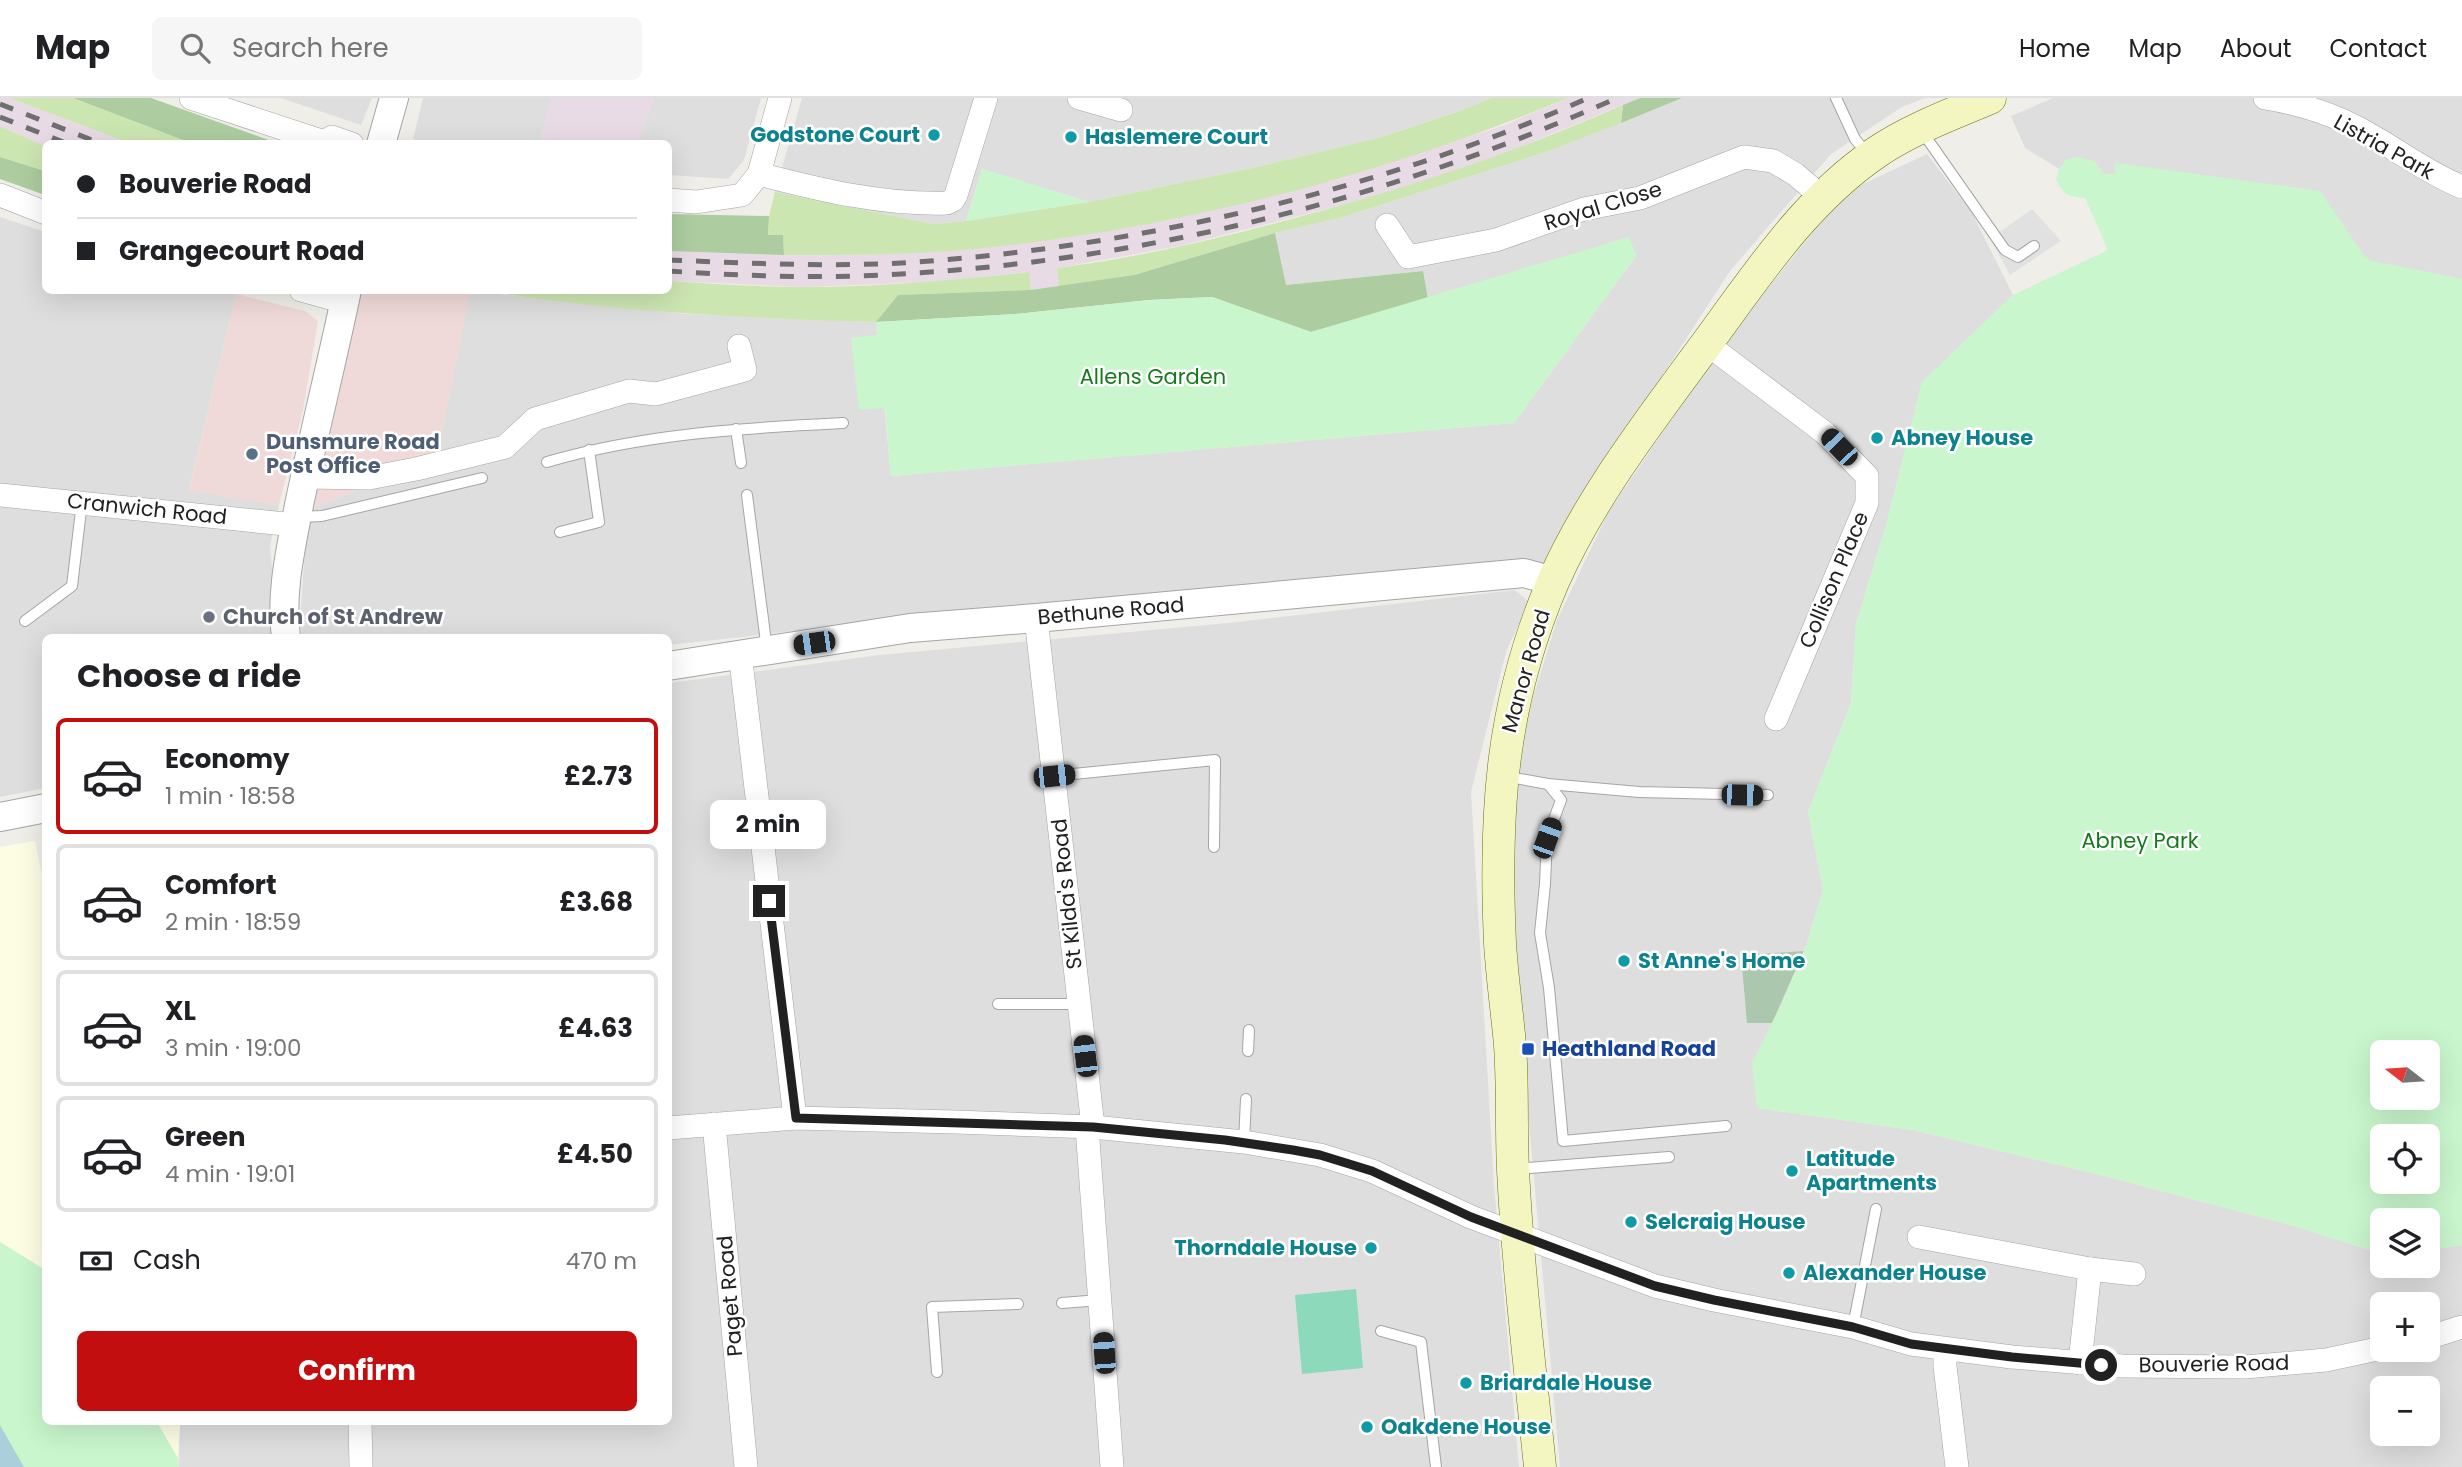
<!DOCTYPE html>
<meta charset="utf-8">
<style>
body{margin:0;font-family:Poppins,sans-serif;background:#f6f6f6;color:#202124;height:100vh;display:flex;flex-direction:column;font-size:26px;white-space:nowrap}
*{box-sizing:border-box;margin:0}
p{font-size:23px;color:#757577}
.icon{flex:none;width:38px;height:38px;fill:none;stroke:currentColor;stroke-width:2;stroke-linecap:round;stroke-linejoin:round}
.map{position:relative;flex:1;overflow:hidden}
.side{position:absolute;left:42px;top:536px;width:630px;height:791px;display:flex;flex-direction:column;background:#fff;border-radius:10px;box-shadow:0 7px 28px #0002}
.side>*{flex:none}
.top-card{position:absolute;left:42px;top:42px;width:630px;height:154px;border-radius:10px;box-shadow:0 7px 28px #0002;display:grid;align-content:center;height:154px;padding:0 35px;background:#fff}
.needle{width:46px;rotate:287deg}
.tools{position:absolute;left:2370px;top:942px;display:grid;gap:14px}
.tools a{display:grid;place-items:center;width:70px;height:70px;border-radius:10px;background:#fff;box-shadow:0 7px 28px #0002;font-size:35px}
.end{position:absolute;width:32px;height:32px;margin:-16px;border:9px solid #212121;background:#fff;box-shadow:0 0 0 4px #fff}
.from{border-radius:50%}
.bubble{position:absolute;height:49px;border-radius:10px;background:#fff;box-shadow:0 7px 28px #0002;font-size:23px;font-weight:700;line-height:49px;text-align:center}
.car{position:absolute;width:21px;height:42px;margin:-21px -10px;border-radius:9px;box-shadow:0 0 5px 2px #0007;background:linear-gradient(#222 24%,#8ab4d8 0 40%,#222 0 76%,#8ab4d8 0 86%,#222 0)}
.top-card b{display:flex;align-items:center;gap:24px;height:66px;font-size:26px}
.top-card b+b{border-top:2px solid #e0e0e0}
.top-card i{width:18px;height:18px;background:#202124}
ul{padding:0;list-style:none}
li{display:flex;align-items:center;gap:21px;height:116px;margin:0 14px 10px;padding:0 21px;border:4px solid #e0e0e0;border-radius:10px}
li div{flex:1}
li b{display:block;font-size:26px}
li em{font-style:normal;font-weight:700}
li.selected{border-color:#c30e10}
li>.icon{width:63px;height:63px;stroke-width:1.5}
h2{padding:0 35px;font-size:32px;line-height:84px}
.pay{display:flex;align-items:center;gap:18px;height:77px;padding:0 35px;font-size:26px}
.pay p{margin-inline-start:auto}
.action{display:flex;gap:14px;margin-top:auto;padding:14px 35px}
.action a{flex:1;height:80px;border-radius:10px;background:#c30e10;color:#fff;font-size:28px;font-weight:700;line-height:80px;text-align:center}
header{display:flex;align-items:center;gap:42px;box-sizing:border-box;height:98px;padding:0 35px;background:#fff;border-bottom:2px solid #e0e0e0}
header strong{font-size:33px}
nav{display:flex;gap:38px;margin-inline-start:auto;font-size:24px}
.search{width:490px;height:63px;background:#f6f6f6;display:flex;align-items:center;gap:18px;box-sizing:border-box;padding:0 24px;border-radius:10px;color:#757577;font-size:26px}
.map>svg:first-child{display:block}
</style>
<header>
<strong>Map</strong>
<div class="search"><svg class="icon" aria-label="search" viewBox="0 0 24 24"><circle cx="10" cy="10" r="6"/><path d="M15 15l6 6"/></svg>Search here</div>
<nav><a>Home</a><a>Map</a><a>About</a><a>Contact</a></nav>
</header>
<div class="map">
<svg width="2462" height="1369" viewBox="0 0 2462 1369">
<rect width="100%" height="100%" fill="#f0eee8"/>
<!-- residential -->
<g fill="#dfdede" fill-rule="evenodd">
<polygon points="281,0 372,0 361,27"/>
<polygon points="423,0 552,0 539,45 432,46 413,41"/>
<polygon points="653,0 761,0 744,62 728,81 669,77 668,46 639,45"/>
<polygon points="802,0 1491,0 1457,14 1382,39 1261,68 1089,104 982,71 966,123 933,126 775,94"/>
<polygon points="1682,0 1925,0 1902,9 1831,56 1730,173 1565,428 1546,466 992,511 669,547 668,539 302,539 300,521 308,411 436,362 470,193 686,216 876,224 891,378 1514,325 1636,158 1629,140 1428,201 1422,173 1286,187 1275,135 1343,119 1546,54"/>
<polygon points="2053,0 2462,0 2462,181 2372,164 2116,65 2115,77 2104,76 2094,63 2067,61 2059,71 2025,50 2011,18"/>
<path d="M1927,56L1972,115L2013,197L1922,285L1887,424L1856,526L1851,605L1808,714L1823,792L1807,845L1783,903L1757,1010L1913,1032L2101,1077L2291,1127L2382,1156V1167H2427V1152L2462,1147V1369H1560L1523,958L1511,749L1516,654L1557,522L1608,415L1724,244L1846,94ZM2382,1206H2427V1251H2382ZM2382,1290H2427V1335H2382Z"/>
<polygon points="0,119 45,134 46,192 225,192 236,196 189,392 279,407 270,448 278,539 46,539 45,690 0,699"/>
<polygon points="1515,492 1529,504 1506,554 1471,694 1494,1087 1519,1369 179,1369 180,1323 668,1323 669,585 880,557 1229,525"/>
</g>
<!-- commercial -->
<g fill="#f0dad9">
<polygon points="457,192 470,195 436,362 308,411 362,193"/>
<polygon points="236,196 305,213 318,223 303,312 279,407 189,393"/>
</g>
<!-- industrial -->
<g fill="#e9dbe6">
<polygon points="0,0 10,0 129,45 46,46 45,48 0,28"/>
<polygon points="552,0 653,0 639,45 539,45"/>
<polygon points="1568,0 1640,0 1515,51 1431,81 1354,104 1180,148 1058,170 1059,189 1031,192 1028,174 939,184 803,189 669,183 668,153 842,157 973,151 1170,122 1343,79 1502,28"/>
</g>
<!-- education -->
<g fill="#fdfde4">
<polygon points="35,743 45,792 45,1172 0,1144 0,749"/>
<polygon points="156,1323 180,1323 178,1360"/>
</g>
<!-- grass -->
<g fill="#cce6b2">
<polygon points="10,0 73,0 191,45 129,45"/>
<path d="M1491,0H1568C1380,78 1178,131 975,151C911,157 848,157 784,157L783,137L768,138L769,118L775,94L933,126L966,123L1089,104L1261,68L1382,39L1457,14Z"/>
<path d="M1623,7L1621,25L1546,54L1343,119L1275,135L1134,177L1059,189L1057,170C1136,160 1214,142 1291,121C1405,91 1516,54 1623,7Z"/>
<polygon points="0,28 45,48 45,73 0,59"/>
<path d="M1029,174L1031,192L898,197L876,224C745,220 615,214 486,193L668,192L669,183C713,186 758,189 803,189C879,189 954,182 1029,174Z"/>
</g>
<!-- forest -->
<g fill="#adcda0">
<polygon points="73,0 151,0 277,45 191,45"/>
<polygon points="1640,0 1682,0 1621,25 1623,7"/>
<polygon points="0,59 45,73 45,97 0,81"/>
<polygon points="669,116 769,118 768,137 783,137 784,157 669,153"/>
<polygon points="1275,135 1286,187 1423,173 1428,201 1311,234 1212,199 1149,202 1016,216 876,224 898,197 1031,192 1134,177"/>
</g>
<!-- cemetery -->
<polygon fill="#abc8af" points="1804,853 1772,925 1747,925 1741,857"/>
<!-- park -->
<g fill="#c9f6cd" fill-rule="evenodd">
<path d="M2077,59L2094,63L2104,76H2115L2116,65L2320,93L2365,159L2372,163L2462,181V1147L2427,1152V1122H2382V1156L2291,1127L2101,1077L1913,1032L1757,1010L1752,965L1783,903L1807,845L1823,792L1808,714L1851,605L1856,526L1887,424L1922,284L2013,197L2108,152L2085,100C2069,99 2063,97 2056,81L2059,71L2067,61ZM2382,954H2427V999H2382ZM2382,1038H2427V1083H2382Z"/>
<polygon points="982,71 1089,104 966,123"/>
<polygon points="1629,139 1636,158 1514,325 891,378 885,310 859,312 851,240 877,237 876,224 1016,216 1149,202 1212,199 1311,234"/>
<polygon points="0,1144 45,1172 46,1323 156,1323 178,1360 179,1369 0,1369"/>
</g>
<!-- pitch -->
<polygon fill="#8cd9bb" points="1356,1191 1363,1270 1302,1276 1295,1197"/>
<!-- parking -->
<polygon fill="#e1e1e1" points="2032,111 2061,143 2010,177 1990,141"/>
<!-- water -->
<polygon fill="#acd0db" points="0,1327 24,1369 0,1369"/>
<g fill="none" stroke-linecap="round" stroke-linejoin="round">
<!-- service casing -->
<g stroke="#a5a5a5" stroke-width="12">
<g id="service">
<polyline points="1836,0 1855,41 1869,58"/>
<polyline points="1921,32 2005,152 2018,159 2034,148"/>
<polyline points="736,331 741,365"/>
<path d="M547,364C642,336 744,330 843,325"/>
<polyline points="747,397 767,552"/>
<polyline points="299,419 322,418 482,380"/>
<polyline points="560,434 599,424 589,352"/>
<polyline points="25,523 72,488 82,404"/>
<polyline points="1053,678 1215,662 1214,749"/>
<polyline points="1504,678 1548,686 1561,702 1547,740 1545,786 1540,835 1549,890 1563,1043 1726,1028"/>
<polyline points="1548,686 1639,694 1768,697"/>
<polyline points="998,906 1079,906"/>
<polyline points="1248,953 1249,932"/>
<polyline points="1244,1044 1246,1001"/>
<polyline points="1516,1071 1669,1059"/>
<polyline points="1062,1205 1100,1202"/>
<polyline points="1853,1229 1876,1111"/>
<polyline points="1381,1233 1421,1244 1436,1369"/>
<polyline points="937,1274 932,1209 1018,1206"/>
</g>
</g>
<!-- minor casing -->
<g stroke="#a5a5a5" stroke-width="24">
<g id="minor">
<polyline points="191,0 324,44 332,39 352,46"/>
<polyline points="1079,0 1121,12"/>
<path d="M2265,0C2302,6 2341,19 2372,38C2402,55 2430,76 2462,89"/>
<path d="M759,76C821,92 882,107 947,105L953,102L956,97L986,0"/>
<polyline points="0,97 46,115"/>
<polyline points="668,102 696,104 742,97 759,76 780,0"/>
<polyline points="1387,127 1408,159 1496,142 1584,111 1640,100 1744,59 1773,63 1795,76 1822,99"/>
<polyline points="301,192 344,204"/>
<polyline points="1707,246 1825,335 1867,378 1867,405 1776,621"/>
<polyline points="305,379 369,380 416,371 505,349 535,321 629,293 656,296 745,272 739,248"/>
<polyline points="0,397 295,427"/>
<polyline points="1036,520 1093,1029"/>
<polyline points="740,555 795,1020"/>
<polyline points="714,1026 746,1369"/>
<polyline points="1087,1029 1112,1369"/>
<polyline points="668,1030 795,1020 955,1024 1093,1029 1244,1044 1320,1057 1372,1073 1471,1119 1655,1188 1714,1202 1853,1229 1911,1246 2012,1259 2122,1268 2245,1269 2326,1262 2382,1250"/>
<polyline points="1919,1139 2090,1171 2134,1176"/>
<polyline points="2427,1240 2462,1229"/>
<polyline points="1945,1251 1945,1268 1957,1369"/>
<polyline points="2080,1265 2090,1171"/>
<polyline points="360,1323 361,1369"/>
</g>
</g>
<!-- tertiary casing -->
<g stroke="#a5a5a5" stroke-width="30">
<g id="tertiary">
<polyline points="381,46 394,0"/>
<path d="M286,539C280,495 291,450 299,407C314,335 332,264 347,192"/>
<polyline points="668,568 910,530 1036,520 1524,475 1554,483"/>
<polyline points="0,719 46,710"/>
</g>
</g>
<!-- secondary casing -->
<g stroke="#69730d" stroke-width="33">
<path id="secondary" d="M1540,1369C1530,1270 1518,1171 1513,1072C1511,1030 1513,988 1510,947C1507,913 1502,879 1500,845C1494,715 1501,605 1553,484C1590,400 1647,327 1701,253C1753,183 1803,104 1877,54C1911,31 1952,16 1990,0"/>
</g>
<!-- service -->
<use href="#service" stroke="#fff" stroke-width="10"/>
<!-- minor -->
<use href="#minor" stroke="#fff" stroke-width="23"/>
<!-- tertiary -->
<use href="#tertiary" stroke="#fff" stroke-width="28"/>
<!-- secondary -->
<use href="#secondary" stroke="#f3f6c1" stroke-width="32"/>
<!-- rail -->
<g stroke="#6f6f6f" stroke-width="5" stroke-dasharray="14 14" stroke-linecap="butt">
<polyline points="0,6 102,46"/>
<polyline points="0,19 68,46"/>
<path d="M668,162C746,165 824,169 901,165C1129,151 1380,93 1588,0"/>
<path d="M668,173C746,178 824,181 901,176C1148,162 1392,100 1617,0"/>
</g>
</g>
<g fill="none" stroke-linecap="round" stroke-linejoin="round">
<!-- route -->
<polyline stroke="#212121" stroke-width="9" points="769,803 796,1020 1093,1029 1225,1042 1293,1052 1320,1057 1372,1073 1471,1119 1655,1188 1714,1202 1853,1229 1911,1246 2012,1259 2101,1267"/>
</g>
<!-- markers -->
<g fill="#0f9aa8" stroke="#fff" stroke-width="2.5">
<circle cx="934" cy="37" r="7"/>
<circle cx="1071" cy="39" r="7"/>
<circle cx="1877" cy="340" r="7"/>
<circle cx="1624" cy="863" r="7"/>
<circle cx="1792" cy="1073" r="7"/>
<circle cx="1631" cy="1124" r="7"/>
<circle cx="1371" cy="1150" r="7"/>
<circle cx="1789" cy="1175" r="7"/>
<circle cx="1466" cy="1285" r="7"/>
<circle cx="1367" cy="1329" r="7"/>
</g>
<circle fill="#5c6f8a" stroke="#fff" stroke-width="2.5" cx="252" cy="356" r="7"/>
<circle fill="#6b7280" stroke="#fff" stroke-width="2.5" cx="209" cy="519" r="7"/>
<rect fill="#1a4fb4" stroke="#fff" stroke-width="2.5" x="1521" y="944" width="14" height="14" rx="3.5"/>
<g text-anchor="middle" stroke-width="5" stroke-linejoin="round" paint-order="stroke">
<!-- culture labels -->
<g font-size="21" font-weight="bold" fill="#0d838f" stroke="#fff" text-anchor="start">
<text x="920" y="44" text-anchor="end">Godstone Court</text>
<text x="1085" y="46">Haslemere Court</text>
<text x="1891" y="347">Abney House</text>
<text x="1638" y="870">St Anne's Home</text>
<text x="1806" y="1068">Latitude<tspan x="1806" dy="24">Apartments</tspan></text>
<text x="1645" y="1131">Selcraig House</text>
<text x="1357" y="1157" text-anchor="end">Thorndale House</text>
<text x="1803" y="1182">Alexander House</text>
<text x="1480" y="1292">Briardale House</text>
<text x="1381" y="1336">Oakdene House</text>
</g>
<!-- street labels -->
<g font-size="21" fill="#212121" stroke="#fff">
<text transform="translate(2384 49) rotate(29)" y="7">Listria Park</text>
<text transform="translate(1603 108) rotate(-17)" y="7">Royal Close</text>
<text transform="translate(147 411) rotate(6)" y="7">Cranwich Road</text>
<text transform="translate(1834 482) rotate(-67)" y="7">Collison Place</text>
<text transform="translate(1111 513) rotate(-5)" y="7">Bethune Road</text>
<text transform="translate(1526 573) rotate(-74)" y="7">Manor Road</text>
<text transform="translate(1067 796) rotate(-96)" y="7">St Kilda's Road</text>
<text transform="translate(730 1198) rotate(-95)" y="7">Paget Road</text>
<text transform="translate(2214 1266) rotate(-1)" y="7">Bouverie Road</text>
</g>
<!-- park labels -->
<g font-size="21" fill="#147a1b" stroke="#fff">
<text x="1153" y="286">Allens Garden</text>
<text x="2140" y="750">Abney Park</text>
</g>
<!-- service labels -->
<g font-size="21" font-weight="bold" fill="#4e5e75" stroke="#fff" text-anchor="start">
<text x="266" y="351">Dunsmure Road<tspan x="266" dy="24">Post Office</tspan></text>
</g>
<!-- worship labels -->
<g font-size="21" font-weight="bold" fill="#5b616d" stroke="#fff" text-anchor="start">
<text x="223" y="526">Church of St Andrew</text>
</g>
<!-- transit labels -->
<g font-size="21" font-weight="bold" fill="#164399" stroke="#fff" text-anchor="start">
<text x="1542" y="958">Heathland Road</text>
</g>
</g>
</svg>
<div class="tools">
<a><svg class="needle" viewBox="-14 -14 28 28"><path d="M0-13l5 13h-10z" fill="#e53935"/><path d="M0 13l5-13h-10z" fill="#757577"/></svg></a>
<a><svg class="icon" aria-label="locate" viewBox="0 0 24 24"><circle cx="12" cy="12" r="6"/><path d="M12 2v4M12 18v4M2 12h4M18 12h4"/></svg></a>
<a><svg class="icon" aria-label="layers" viewBox="0 0 24 24"><path d="M12 4l9 5-9 5-9-5zM3 14l9 5 9-5"/></svg></a>
<a>+</a>
<a>−</a>
</div>
<i class="end from" style="left:2101px;top:1267px"></i>
<i class="end" style="left:769px;top:803px"></i>
<div class="bubble" style="left:710px;top:702px;width:116px">2 min</div>
<i class="car" style="left:1839px;top:349px;rotate:316deg"></i>
<i class="car" style="left:814px;top:545px;rotate:262deg"></i>
<i class="car" style="left:1054px;top:678px;rotate:84deg"></i>
<i class="car" style="left:1742px;top:697px;rotate:91deg"></i>
<i class="car" style="left:1547px;top:740px;rotate:20deg"></i>
<i class="car" style="left:1085px;top:958px;rotate:353deg"></i>
<i class="car" style="left:1104px;top:1255px;rotate:356deg"></i>
<div class="top-card">
<b><i class="from"></i>Bouverie Road</b>
<b><i></i>Grangecourt Road</b>
</div>
<section class="side">
<h2>Choose a ride</h2>
<ul>
<li class="selected"><svg class="icon" aria-label="car" viewBox="0 0 24 24"><path d="M5 17H2v-5l4-1 3-4h7l3 4 3 1v5h-3M9 17h6M6 11h13"/><circle cx="7" cy="17" r="2"/><circle cx="17" cy="17" r="2"/></svg><div><b>Economy</b><p>1 min · 18:58</p></div><em>£2.73</em></li>
<li><svg class="icon" aria-label="car" viewBox="0 0 24 24"><path d="M5 17H2v-5l4-1 3-4h7l3 4 3 1v5h-3M9 17h6M6 11h13"/><circle cx="7" cy="17" r="2"/><circle cx="17" cy="17" r="2"/></svg><div><b>Comfort</b><p>2 min · 18:59</p></div><em>£3.68</em></li>
<li><svg class="icon" aria-label="car" viewBox="0 0 24 24"><path d="M5 17H2v-5l4-1 3-4h7l3 4 3 1v5h-3M9 17h6M6 11h13"/><circle cx="7" cy="17" r="2"/><circle cx="17" cy="17" r="2"/></svg><div><b>XL</b><p>3 min · 19:00</p></div><em>£4.63</em></li>
<li><svg class="icon" aria-label="car" viewBox="0 0 24 24"><path d="M5 17H2v-5l4-1 3-4h7l3 4 3 1v5h-3M9 17h6M6 11h13"/><circle cx="7" cy="17" r="2"/><circle cx="17" cy="17" r="2"/></svg><div><b>Green</b><p>4 min · 19:01</p></div><em>£4.50</em></li>
</ul>
<div class="pay"><svg class="icon" aria-label="cash" viewBox="0 0 24 24"><path d="M3 7h18v10H3z"/><circle cx="12" cy="12" r="2"/></svg>Cash<p>470 m</p></div>
<div class="action"><a>Confirm</a></div>
</section>
</div>
